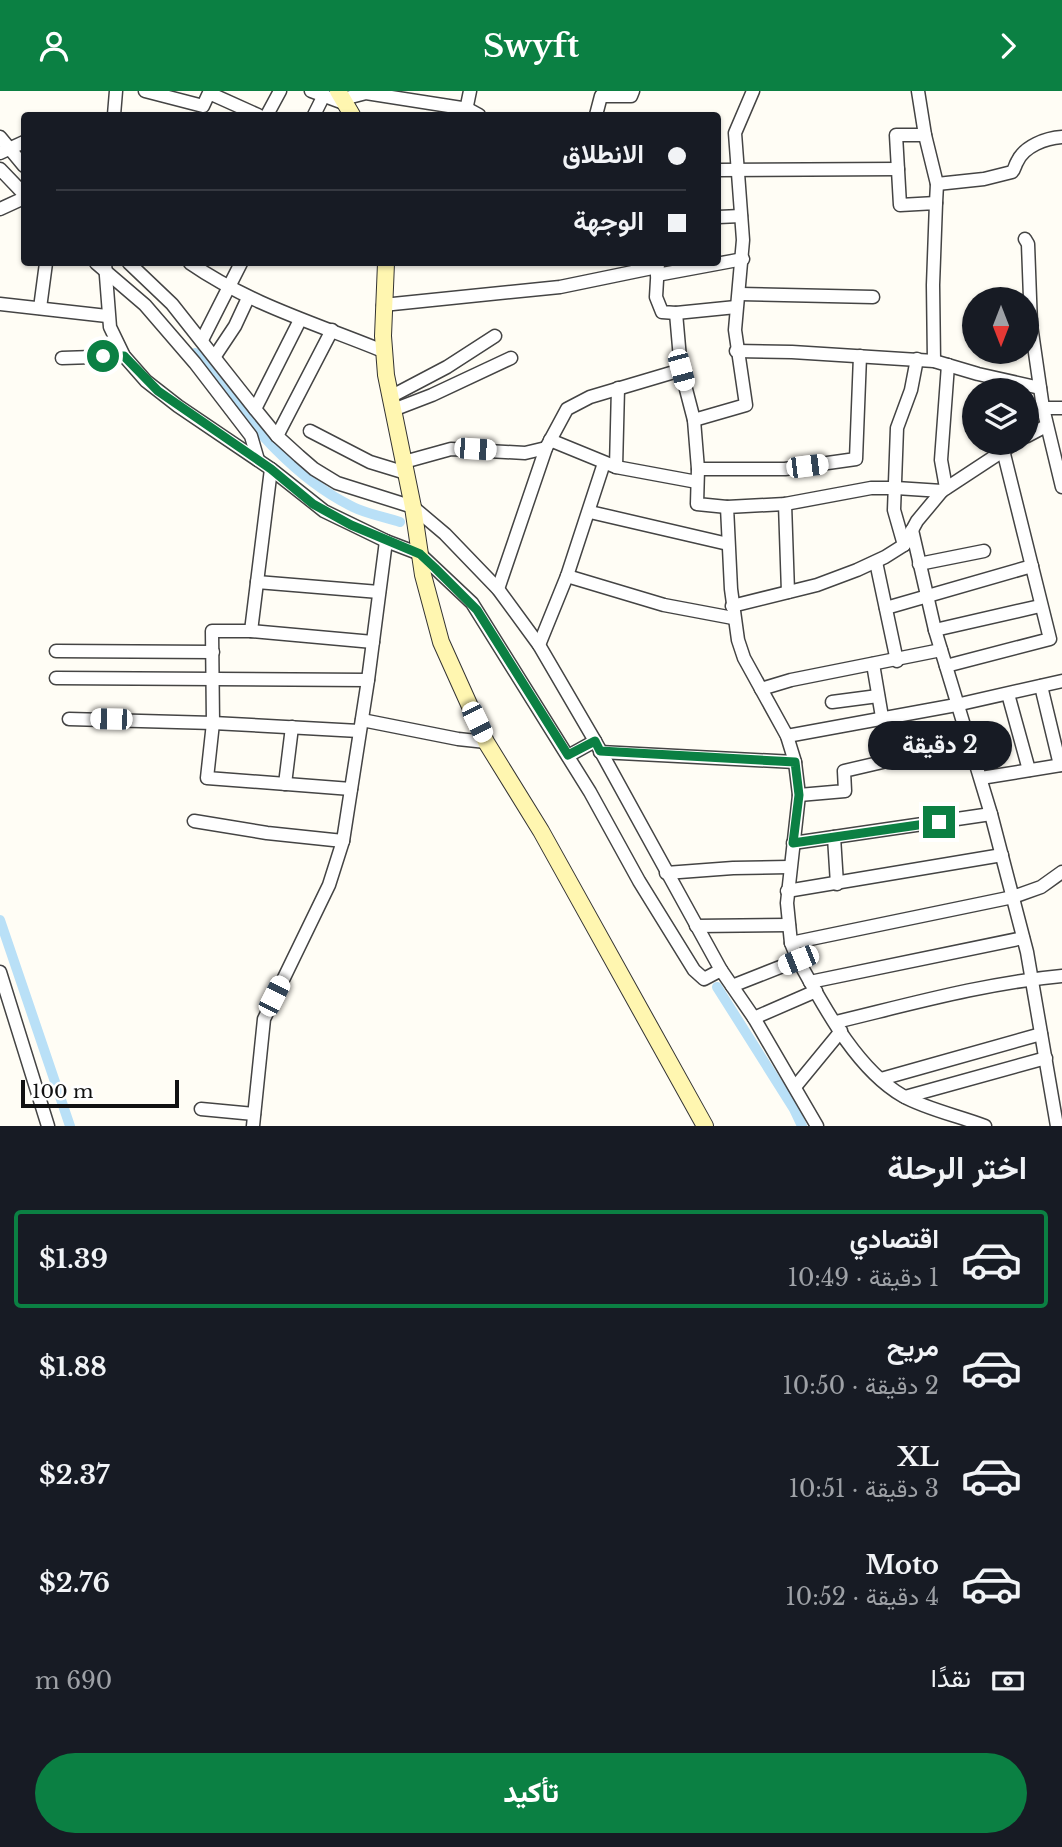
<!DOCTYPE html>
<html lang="ar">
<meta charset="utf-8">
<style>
body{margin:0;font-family:"Libre Baskerville",Vazirmatn,serif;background:#20242c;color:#f1f3f6;direction:rtl;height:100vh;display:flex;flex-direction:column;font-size:26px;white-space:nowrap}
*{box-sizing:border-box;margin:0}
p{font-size:23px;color:#9ea1a6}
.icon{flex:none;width:38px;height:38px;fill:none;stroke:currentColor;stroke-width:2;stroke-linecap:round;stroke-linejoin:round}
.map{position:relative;height:1035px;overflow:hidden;direction:ltr}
.drawer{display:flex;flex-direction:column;background:#171b24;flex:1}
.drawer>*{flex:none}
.guide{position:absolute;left:21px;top:21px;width:700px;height:154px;border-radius:7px;box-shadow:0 2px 5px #0004;direction:rtl;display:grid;align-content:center;height:154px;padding:0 35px;background:#171b24}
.needle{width:46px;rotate:180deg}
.buttons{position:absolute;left:962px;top:196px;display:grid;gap:14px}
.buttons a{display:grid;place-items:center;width:77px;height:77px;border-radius:50%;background:#171b24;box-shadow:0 2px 5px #0004;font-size:35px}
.scale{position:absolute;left:21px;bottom:18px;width:158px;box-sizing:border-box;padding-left:7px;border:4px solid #111;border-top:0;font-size:19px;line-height:24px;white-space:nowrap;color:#111;-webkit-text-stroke:5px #fff;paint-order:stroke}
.end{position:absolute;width:32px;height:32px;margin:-16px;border:9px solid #0b8043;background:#fff;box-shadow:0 0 0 4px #fff}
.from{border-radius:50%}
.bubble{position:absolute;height:49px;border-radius:24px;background:#171b24;box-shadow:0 2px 5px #0004;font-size:23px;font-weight:800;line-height:49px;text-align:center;direction:rtl}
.car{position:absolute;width:21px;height:42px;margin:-21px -10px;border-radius:9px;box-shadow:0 0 5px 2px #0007;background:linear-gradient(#fff 24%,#345 0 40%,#fff 0 76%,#345 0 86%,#fff 0)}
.guide b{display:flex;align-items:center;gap:24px;height:66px;font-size:26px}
.guide b+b{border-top:2px solid #363941}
.guide i{width:18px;height:18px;background:#f1f3f6}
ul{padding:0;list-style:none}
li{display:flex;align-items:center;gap:21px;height:98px;margin:0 14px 10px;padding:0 21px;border:4px solid transparent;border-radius:7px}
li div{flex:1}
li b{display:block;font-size:26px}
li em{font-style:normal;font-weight:800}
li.active{border-color:#0b8043}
li>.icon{width:63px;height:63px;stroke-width:1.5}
h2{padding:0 35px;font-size:32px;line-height:84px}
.pay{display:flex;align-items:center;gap:18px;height:77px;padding:0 35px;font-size:26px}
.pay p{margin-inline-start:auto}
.button{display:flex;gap:14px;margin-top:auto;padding:14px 35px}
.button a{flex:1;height:80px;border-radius:42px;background:#0b8043;color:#fff;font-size:28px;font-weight:800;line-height:80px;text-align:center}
header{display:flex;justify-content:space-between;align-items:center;height:91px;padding:0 35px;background:#0b8043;color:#fff;font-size:32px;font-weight:800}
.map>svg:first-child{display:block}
</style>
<header><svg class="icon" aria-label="forward" viewBox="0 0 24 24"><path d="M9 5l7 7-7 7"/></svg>Swyft<svg class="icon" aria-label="person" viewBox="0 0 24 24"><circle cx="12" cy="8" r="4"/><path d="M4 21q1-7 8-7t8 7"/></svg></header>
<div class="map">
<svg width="1062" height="1035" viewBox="0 0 1062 1035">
<rect width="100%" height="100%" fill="#fffdf5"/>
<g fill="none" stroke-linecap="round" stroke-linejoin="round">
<!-- canal -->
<g stroke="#b9e0f7" stroke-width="10">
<path d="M195,262C241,319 285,383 353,416C367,423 385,426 400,431"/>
<polyline points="0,829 70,1035"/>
<polyline points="717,896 794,1018 802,1035"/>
</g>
<!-- street casing -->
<g stroke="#444" stroke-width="15">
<g id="street">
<polyline points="145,0 203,15 209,2 258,24"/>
<polyline points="311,0 346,13"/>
<polyline points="918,0 925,44 896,44 900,114 936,112 933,194 934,270"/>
<polyline points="343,8 366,2 468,18 479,24"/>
<polyline points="114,24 116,0"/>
<polyline points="267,24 280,0"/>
<polyline points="314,24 324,4"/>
<polyline points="465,24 470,0"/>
<polyline points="596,24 601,5 631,5 633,0"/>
<polyline points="925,44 937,93 936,112"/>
<polyline points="0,46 24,75"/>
<polyline points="0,62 24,51"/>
<polyline points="0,78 24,103"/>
<polyline points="718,79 898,78"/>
<path d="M937,93L984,88L1012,81C1015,78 1015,74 1017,71C1024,55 1046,47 1062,46"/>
<polyline points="0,118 24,107"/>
<polyline points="718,126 741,125"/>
<polyline points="1025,148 1028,153 1031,234 1043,317 1062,396"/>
<polyline points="96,172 145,214 195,272 251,345 258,369"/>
<polyline points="105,172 110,236 124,265 146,290 178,315 271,378 324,420 386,450 420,463 472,512 590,701 639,790 694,879 704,888 721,879 754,927 817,1035"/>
<polyline points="129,172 172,213 255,318 277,345 299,365 314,378 337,392 413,416 445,443 498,498 539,554 595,650 721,879"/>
<path d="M190,172C249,213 317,233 383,260"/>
<polyline points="658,172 656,206 662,221 676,222 736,216"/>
<polyline points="657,184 743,168"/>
<polyline points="740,203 873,206"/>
<polyline points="0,213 107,225"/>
<polyline points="383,214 560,196 657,176"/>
<polyline points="40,217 46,172"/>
<polyline points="676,222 681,279 694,329 698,378 697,413 727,416"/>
<polyline points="202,249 241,172"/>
<polyline points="736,260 792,261 934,270 978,283 1040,297"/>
<polyline points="215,265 235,235 248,207"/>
<polyline points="62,267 124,265"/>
<polyline points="390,306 447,276 495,245"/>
<polyline points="1043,317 1062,317"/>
<polyline points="255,318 300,229"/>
<polyline points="393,319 432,304 511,267"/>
<polyline points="694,329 746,314 735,239 743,149 735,42 753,0"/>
<polyline points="310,340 370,371 406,382"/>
<polyline points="277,345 332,239"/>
<polyline points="1027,345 1046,335"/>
<polyline points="550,349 616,376 697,391"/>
<polyline points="404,371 451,358 525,362 546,357"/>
<polyline points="616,376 618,297"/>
<polyline points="698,378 785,378 856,368 860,265"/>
<polyline points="946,397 941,369 948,274"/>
<path d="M942,400L896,397H871L785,413L727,416L731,498L738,549L744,567L787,645L795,671L799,704L787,812L791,852L798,869C823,914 856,978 903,1005C926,1018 959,1025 985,1035"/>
<polyline points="785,413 788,501"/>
<polyline points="590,421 728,453"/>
<polyline points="912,439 935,539 991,723 1027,861 1057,1035"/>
<polyline points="904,454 894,419 897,337 911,299 917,268"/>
<polyline points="876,471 897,570"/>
<polyline points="919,473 984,460"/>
<polyline points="567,485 664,514 733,527"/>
<polyline points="257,491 379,501"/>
<polyline points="498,498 546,357 567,318 590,306 681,279"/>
<polyline points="732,515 817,494 857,479 885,466 904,454 917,430 942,400 1015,352"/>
<polyline points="886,517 1032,475"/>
<polyline points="935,539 1040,515"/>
<polyline points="251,540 271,378"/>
<polyline points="539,554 567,485 604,372"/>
<polyline points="56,560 213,561"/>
<polyline points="873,573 882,626"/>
<polyline points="946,575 1050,548 1003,359"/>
<polyline points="56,587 368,589"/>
<polyline points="1041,595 1060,674"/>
<polyline points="761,598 791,589 941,559"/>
<polyline points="1008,603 1029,679"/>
<polyline points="832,611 878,605"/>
<polyline points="69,628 213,632 359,640"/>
<polyline points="362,629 458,648 486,651"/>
<polyline points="787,645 956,614 1062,590"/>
<polyline points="600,661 795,671"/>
<polyline points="568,665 595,650"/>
<polyline points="981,687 1062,674"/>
<polyline points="285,693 292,636"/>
<polyline points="351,698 207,687 213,632 212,540 251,540 373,551"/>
<polyline points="799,704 845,700 844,680 887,670 971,657"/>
<polyline points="194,730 267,742 343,750 368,589 386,450"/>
<polyline points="834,746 837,793"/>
<polyline points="793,752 991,723"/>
<polyline points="666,782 733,777 789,776"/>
<polyline points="787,800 1002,764"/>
<polyline points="696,835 789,834"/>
<polyline points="791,852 1013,806 1041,796 1062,781"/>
<polyline points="0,881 48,1035"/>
<polyline points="810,891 1023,847"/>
<polyline points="732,895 798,869"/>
<polyline points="754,927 816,900"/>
<path d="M836,931C911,913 985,892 1062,885"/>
<polyline points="881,988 1041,943"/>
<polyline points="795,996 841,940"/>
<polyline points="905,1006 1046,967"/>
<polyline points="201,1018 254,1023"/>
<polyline points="253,1035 264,928 329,794 343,750"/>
</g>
</g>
<!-- secondary casing -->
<g stroke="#333" stroke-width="18">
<g id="secondary">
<polyline points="338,0 352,24"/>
<polyline points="386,172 383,245 386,284 413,416 423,484 441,551 486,651 541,740 705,1035"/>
</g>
</g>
<!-- street -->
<use href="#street" stroke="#fff" stroke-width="12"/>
<!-- secondary -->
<use href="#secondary" stroke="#fff6b0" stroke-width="16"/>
</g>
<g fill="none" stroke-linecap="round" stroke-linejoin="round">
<!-- route -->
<polyline stroke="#0b8043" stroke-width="9" points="103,265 124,265 158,300 271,378 313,413 351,434 420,463 435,477 477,519 568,664 595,650 600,660 795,671 799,704 793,752 939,731"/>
</g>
</svg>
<div class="buttons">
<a><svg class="needle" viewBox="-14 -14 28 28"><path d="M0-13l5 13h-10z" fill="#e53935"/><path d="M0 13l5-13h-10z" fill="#9ea1a6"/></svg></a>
<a><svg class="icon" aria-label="layers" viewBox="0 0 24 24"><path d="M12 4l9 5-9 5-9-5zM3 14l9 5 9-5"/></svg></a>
</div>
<div class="scale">100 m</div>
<i class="end from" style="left:103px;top:265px"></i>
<i class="end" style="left:939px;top:731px"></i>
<div class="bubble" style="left:868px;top:630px;width:144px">2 دقيقة</div>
<i class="car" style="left:681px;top:279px;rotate:165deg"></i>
<i class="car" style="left:475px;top:358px;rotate:94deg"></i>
<i class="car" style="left:807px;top:375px;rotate:83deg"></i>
<i class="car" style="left:111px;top:628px;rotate:271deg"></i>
<i class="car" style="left:477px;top:631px;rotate:154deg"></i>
<i class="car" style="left:798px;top:869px;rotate:248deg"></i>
<i class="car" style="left:274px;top:905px;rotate:27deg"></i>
<div class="guide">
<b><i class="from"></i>الانطلاق</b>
<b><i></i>الوجهة</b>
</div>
</div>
<section class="drawer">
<h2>اختر الرحلة</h2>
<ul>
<li class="active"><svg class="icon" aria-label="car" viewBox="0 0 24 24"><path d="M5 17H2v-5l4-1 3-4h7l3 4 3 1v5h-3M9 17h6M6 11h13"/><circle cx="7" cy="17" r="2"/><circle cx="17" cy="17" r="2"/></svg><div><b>اقتصادي</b><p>1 دقيقة · 10:49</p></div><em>$1.39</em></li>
<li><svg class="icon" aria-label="car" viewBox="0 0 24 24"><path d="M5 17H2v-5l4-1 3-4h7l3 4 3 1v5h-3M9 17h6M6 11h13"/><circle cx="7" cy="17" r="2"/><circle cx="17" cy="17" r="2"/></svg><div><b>مريح</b><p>2 دقيقة · 10:50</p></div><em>$1.88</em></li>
<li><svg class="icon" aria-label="car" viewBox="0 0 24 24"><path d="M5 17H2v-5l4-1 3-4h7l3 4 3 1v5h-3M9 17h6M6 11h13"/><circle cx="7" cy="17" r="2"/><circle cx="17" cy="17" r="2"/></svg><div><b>XL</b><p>3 دقيقة · 10:51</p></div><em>$2.37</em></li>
<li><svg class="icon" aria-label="car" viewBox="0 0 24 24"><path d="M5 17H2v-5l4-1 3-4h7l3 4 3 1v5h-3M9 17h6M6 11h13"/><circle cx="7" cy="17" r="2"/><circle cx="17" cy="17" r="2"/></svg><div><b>Moto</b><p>4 دقيقة · 10:52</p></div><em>$2.76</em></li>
</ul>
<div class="pay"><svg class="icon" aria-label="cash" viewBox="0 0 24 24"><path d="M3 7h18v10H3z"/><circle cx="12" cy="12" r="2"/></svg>نقدًا<p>690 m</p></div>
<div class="button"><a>تأكيد</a></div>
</section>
